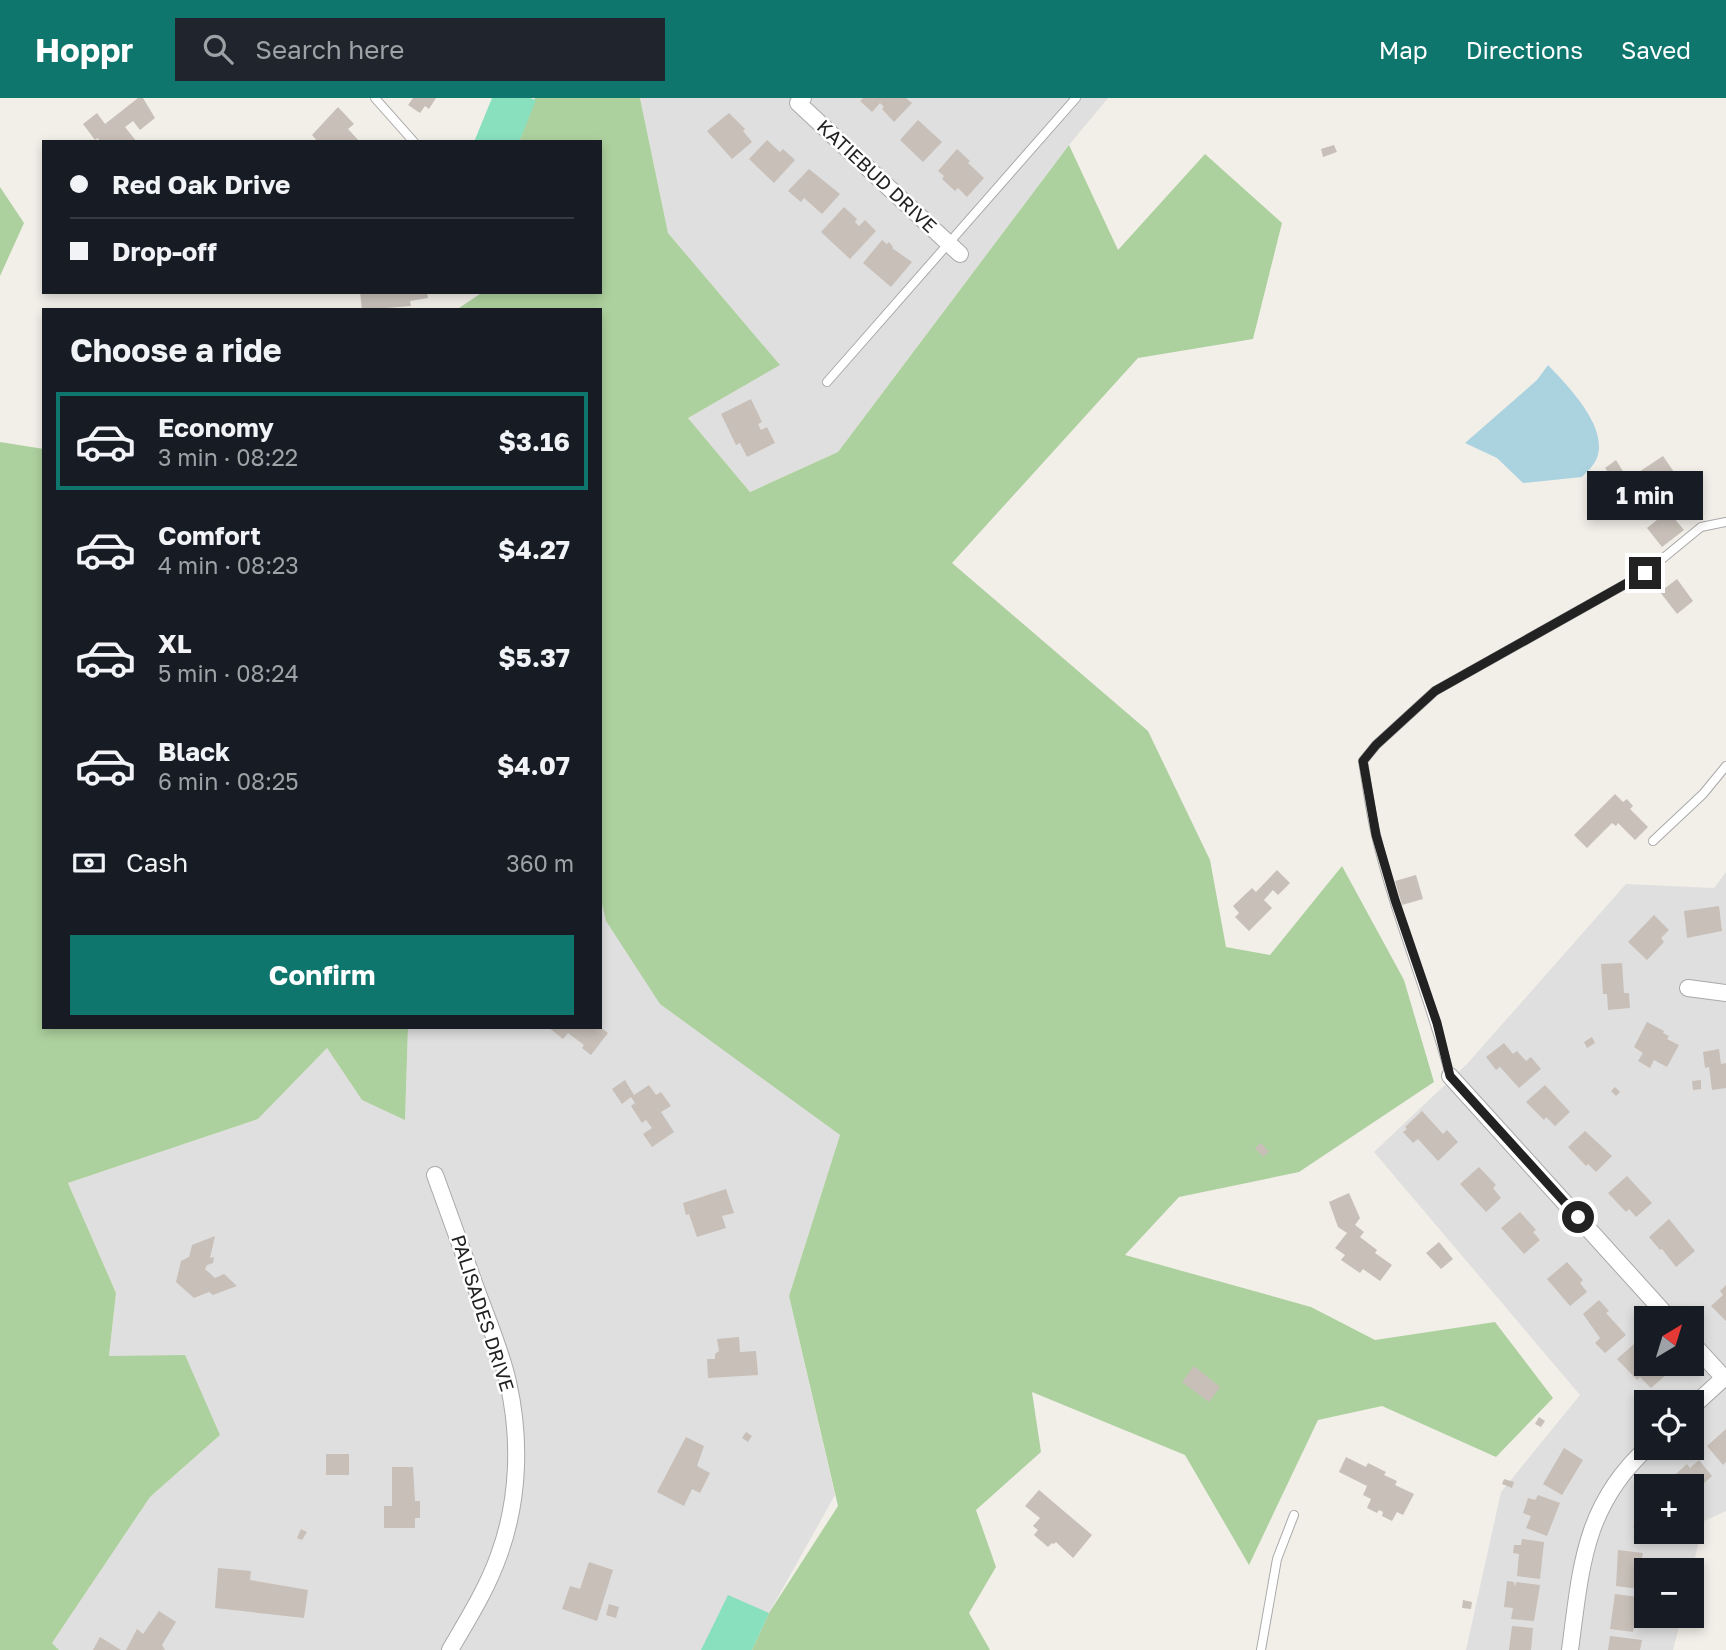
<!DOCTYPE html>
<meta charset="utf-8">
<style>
body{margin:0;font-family:"Golos Text",sans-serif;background:#20242c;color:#f1f3f6;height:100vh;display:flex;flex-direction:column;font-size:26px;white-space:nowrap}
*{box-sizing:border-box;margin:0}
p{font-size:23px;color:#9ea1a6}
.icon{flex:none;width:38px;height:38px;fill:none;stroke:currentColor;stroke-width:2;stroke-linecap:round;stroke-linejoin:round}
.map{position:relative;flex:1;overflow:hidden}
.drawer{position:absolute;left:42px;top:210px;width:560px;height:721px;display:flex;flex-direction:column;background:#171b24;border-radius:0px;box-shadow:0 4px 10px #0003}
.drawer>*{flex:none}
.banner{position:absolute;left:42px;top:42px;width:560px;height:154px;border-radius:0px;box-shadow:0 4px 10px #0003;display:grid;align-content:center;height:154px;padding:0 28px;background:#171b24}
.needle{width:46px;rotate:38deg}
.buttons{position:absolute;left:1634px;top:1208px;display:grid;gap:14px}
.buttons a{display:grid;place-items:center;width:70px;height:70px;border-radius:0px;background:#171b24;box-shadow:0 4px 10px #0003;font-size:35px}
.end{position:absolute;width:32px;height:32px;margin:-16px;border:9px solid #222;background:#fff;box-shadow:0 0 0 4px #fff}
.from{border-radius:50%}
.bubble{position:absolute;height:49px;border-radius:0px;background:#171b24;box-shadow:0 4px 10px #0003;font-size:23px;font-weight:700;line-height:49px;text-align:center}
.banner b{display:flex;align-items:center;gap:24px;height:66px;font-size:26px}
.banner b+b{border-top:2px solid #363941}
.banner i{width:18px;height:18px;background:#f1f3f6}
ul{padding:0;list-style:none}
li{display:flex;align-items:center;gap:21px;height:98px;margin:0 14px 10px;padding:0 14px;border:4px solid transparent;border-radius:0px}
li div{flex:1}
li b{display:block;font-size:26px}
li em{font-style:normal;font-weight:700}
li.selected{border-color:#0f766e}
li>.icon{width:63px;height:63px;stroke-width:1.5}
h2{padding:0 28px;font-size:32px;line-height:84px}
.pay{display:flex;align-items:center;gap:18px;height:77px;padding:0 28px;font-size:26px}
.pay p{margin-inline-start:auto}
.primary-button{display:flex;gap:14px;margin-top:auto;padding:14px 28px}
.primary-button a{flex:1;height:80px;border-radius:0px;background:#0f766e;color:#fff;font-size:28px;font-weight:700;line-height:80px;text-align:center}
header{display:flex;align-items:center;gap:42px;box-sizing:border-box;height:98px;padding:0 35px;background:#0f766e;color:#fff}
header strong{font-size:33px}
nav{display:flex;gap:38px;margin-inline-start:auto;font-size:24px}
.search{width:490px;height:63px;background:#20242c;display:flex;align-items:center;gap:18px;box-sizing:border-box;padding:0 24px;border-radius:0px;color:#9ea1a6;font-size:26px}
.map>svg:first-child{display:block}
</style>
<header>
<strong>Hoppr</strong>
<div class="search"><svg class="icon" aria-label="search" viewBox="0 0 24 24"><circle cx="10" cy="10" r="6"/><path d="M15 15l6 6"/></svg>Search here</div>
<nav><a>Map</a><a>Directions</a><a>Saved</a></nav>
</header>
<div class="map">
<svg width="1726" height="1552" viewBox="0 0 1726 1552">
<rect width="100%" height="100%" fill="#f2efe9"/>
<!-- residential -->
<g fill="#e0dfdf" fill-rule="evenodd">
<polygon points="640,0 1108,0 1069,47 838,354 750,394 688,320 779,266 668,135"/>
<path d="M1726,774V1413L1704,1423L1692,1472H1647V1517H1682L1673,1552H1466L1501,1394L1580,1297L1374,1054L1467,966L1626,786L1714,790ZM1647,1220H1692V1265H1647ZM1647,1304H1692V1349H1647ZM1647,1388H1692V1433H1647Z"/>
<polygon points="600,798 606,823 661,906 840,1037 789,1198 835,1397 769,1515 752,1552 59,1552 52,1545 150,1399 220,1337 109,1258 116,1195 68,1085 258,1021 327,950 362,1002 405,1021 408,929 600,929"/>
</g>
<!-- forest -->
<g fill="#add19e">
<polygon points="535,0 640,0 668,135 780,267 688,320 750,394 838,354 1069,47 1118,152 1205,56 1282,125 1253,241 1138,260 952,465 1148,633 1210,762 1226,849 1270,857 1342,768 1404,882 1434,984 1299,1074 1179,1099 1125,1157 1311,1209 1375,1242 1495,1224 1553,1300 1496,1359 1382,1308 1318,1322 1249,1467 1185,1357 1032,1294 1041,1354 976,1412 996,1469 969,1515 990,1552 752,1552 769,1515 838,1408 789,1198 840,1037 660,906 606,823 600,798 600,212 456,212 483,194 600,194 600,44 519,44"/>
<polygon points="0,89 24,125 0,178"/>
<polygon points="0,344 44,351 44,929 408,929 405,1022 362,1002 327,950 258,1021 68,1085 116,1195 109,1258 185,1257 220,1337 150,1399 52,1545 59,1552 0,1552"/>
</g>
<!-- pitch -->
<g fill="#88e0be">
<polygon points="492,0 530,0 536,2 519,44 474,44"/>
<polygon points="728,1497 769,1515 752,1552 701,1552"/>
</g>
<!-- water -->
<path fill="#aad3df" d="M1548,267C1567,287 1611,331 1596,362C1593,368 1587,374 1582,379L1523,385L1497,360L1465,345L1537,282Z"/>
<!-- building -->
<g fill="#c7bfb8">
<polygon points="138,0 143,0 155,20 140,32 133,23 125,29 137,44 100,44 98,40 95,42 83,26 97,15 105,26"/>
<polygon points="413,0 436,0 429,11 425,8 420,15 408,7"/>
<polygon points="863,0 906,0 912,5 894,24 882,11 884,9 880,5 872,14 860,3"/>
<polygon points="338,9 354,26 348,31 360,44 318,44 312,37"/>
<polygon points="729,15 745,31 743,33 752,44 732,61 707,33"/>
<polygon points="918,22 942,44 923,64 900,42"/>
<polygon points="767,42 780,54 783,51 795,62 774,85 749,61"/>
<polygon points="1334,47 1337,54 1323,59 1321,51"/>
<polygon points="957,51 970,63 968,65 984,80 967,99 958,90 955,93 942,81 944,78 938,73"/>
<polygon points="809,71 840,96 822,116 804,100 801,104 788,93"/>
<polygon points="844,109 857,121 855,124 859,128 865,122 876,133 850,161 821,134"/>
<polygon points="882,142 887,146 889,144 893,149 892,150 912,164 891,189 863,165"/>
<polygon points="360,194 427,194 428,200 410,203 411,208 362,212"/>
<polygon points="751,301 762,324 758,326 761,332 767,329 775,345 747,359 740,345 736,347 721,316"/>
<polygon points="1663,358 1674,374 1650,391 1639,374"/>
<polygon points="1616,362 1624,375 1614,382 1605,370"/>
<polygon points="1668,413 1684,432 1662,449 1647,430"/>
<polygon points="1677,481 1693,503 1677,516 1660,494"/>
<polygon points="1615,696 1623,704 1627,701 1633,708 1630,711 1648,729 1635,742 1618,725 1616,728 1612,725 1587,750 1574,737"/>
<polygon points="1277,772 1290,785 1278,797 1273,792 1264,802 1272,810 1249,833 1235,819 1239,815 1233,808 1252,790 1256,794"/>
<polygon points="1416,777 1423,801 1402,807 1395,783"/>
<polygon points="1719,808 1722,833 1687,840 1684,813"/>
<polygon points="1654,817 1669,832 1661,840 1664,844 1647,862 1628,844"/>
<polygon points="1622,865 1624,895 1629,895 1630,910 1608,912 1607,896 1603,896 1601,866"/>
<polygon points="1647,924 1664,933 1663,935 1669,938 1667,941 1679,947 1667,969 1654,962 1650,970 1638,963 1643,955 1634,949"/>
<polygon points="548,929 600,929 608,935 591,957 582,950 584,947 568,935 563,941"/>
<polygon points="1592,939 1595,945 1587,950 1584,944"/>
<polygon points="1504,945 1513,956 1517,953 1526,963 1531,959 1541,971 1519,990 1500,969 1496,972 1486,959"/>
<polygon points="1719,951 1721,966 1726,965 1726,990 1712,992 1709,969 1705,970 1703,954"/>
<polygon points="625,982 634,997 649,987 656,997 661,994 671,1008 661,1014 674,1034 652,1049 643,1036 652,1030 646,1022 642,1025 631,1008 635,1005 631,999 622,1006 612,991"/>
<polygon points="1701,982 1701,991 1693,992 1692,983"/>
<polygon points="1545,987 1570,1014 1555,1028 1546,1019 1544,1022 1526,1004"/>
<polygon points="1615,989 1620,994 1616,998 1611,993"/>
<polygon points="1422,1013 1443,1036 1447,1032 1458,1044 1438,1063 1418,1041 1413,1045 1403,1034 1407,1031 1405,1029"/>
<polygon points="1585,1033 1612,1058 1596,1074 1588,1066 1586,1068 1568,1049"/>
<polygon points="1261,1045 1269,1054 1263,1059 1255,1050"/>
<polygon points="1479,1069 1496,1087 1493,1090 1501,1100 1486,1114 1460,1086"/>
<polygon points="1627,1078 1652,1105 1636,1119 1629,1111 1626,1114 1608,1095"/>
<polygon points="726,1091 734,1115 722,1118 726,1130 697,1139 689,1116 686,1117 683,1105"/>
<polygon points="1349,1095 1360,1120 1355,1127 1364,1134 1360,1139 1377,1152 1375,1155 1392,1167 1380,1183 1363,1171 1360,1175 1341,1162 1345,1157 1335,1150 1347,1135 1338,1129 1329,1104"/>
<polygon points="1520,1114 1536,1132 1533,1134 1540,1142 1524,1156 1501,1130"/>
<polygon points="1669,1121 1695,1153 1676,1169 1662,1151 1660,1152 1649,1139"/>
<polygon points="215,1138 210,1160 214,1159 213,1165 207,1167 205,1171 215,1180 224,1176 237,1188 213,1197 209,1194 194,1200 176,1184 181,1163 189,1159 192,1147"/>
<polygon points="1439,1144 1453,1161 1441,1171 1426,1155"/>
<polygon points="1567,1164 1583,1182 1580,1185 1587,1194 1570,1208 1547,1181"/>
<polygon points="1726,1187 1726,1223 1711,1208 1723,1197 1720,1193"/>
<polygon points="1599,1202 1609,1213 1606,1215 1626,1237 1605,1255 1595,1245 1600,1240 1583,1216"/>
<polygon points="739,1239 740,1254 756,1253 758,1277 708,1280 707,1261 715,1261 715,1256 719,1253 717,1241"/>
<polygon points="1634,1246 1647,1260 1647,1265 1653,1268 1657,1265 1667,1276 1651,1290 1640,1279 1637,1282 1617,1261"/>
<polygon points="1194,1268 1220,1289 1209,1304 1182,1284"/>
<polygon points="1539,1319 1545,1323 1541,1329 1535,1326"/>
<polygon points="1726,1331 1726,1364 1723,1367 1707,1348"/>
<polygon points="746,1334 752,1338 748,1344 742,1340"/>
<polygon points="686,1339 704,1348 697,1368 710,1375 700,1395 692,1391 684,1408 657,1394"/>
<polygon points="1564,1350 1583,1362 1562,1397 1543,1386"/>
<rect x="326" y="1356" width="23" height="21"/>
<polygon points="1346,1359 1366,1369 1368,1365 1386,1374 1384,1377 1397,1383 1395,1387 1414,1396 1403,1417 1397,1414 1392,1423 1382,1418 1383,1414 1379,1412 1377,1415 1367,1410 1371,1401 1363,1397 1367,1388 1339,1374"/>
<polygon points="1699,1362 1712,1378 1692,1396 1692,1388 1672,1388 1668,1383 1687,1366 1690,1370"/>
<polygon points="392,1369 413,1369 415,1403 420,1403 420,1420 415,1420 415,1430 384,1430 384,1408 392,1408"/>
<polygon points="1504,1381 1514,1384 1512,1390 1502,1386"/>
<polygon points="1039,1392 1092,1437 1073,1460 1056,1444 1054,1446 1052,1445 1048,1449 1034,1437 1038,1432 1033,1428 1040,1420 1025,1408"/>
<polygon points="1538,1397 1560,1405 1547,1438 1526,1430 1531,1418 1523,1415 1528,1400 1535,1402"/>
<polygon points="1647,1409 1647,1433 1652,1433 1648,1439 1633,1429"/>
<polygon points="301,1431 307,1434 302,1442 297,1440"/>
<polygon points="1522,1441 1544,1444 1540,1481 1517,1478 1519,1456 1513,1455 1514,1447 1521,1447"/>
<polygon points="1618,1452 1643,1455 1642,1460 1647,1461 1645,1479 1640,1478 1639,1491 1616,1488"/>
<polygon points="589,1464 613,1472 597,1523 562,1511 570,1488 580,1491"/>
<polygon points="218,1470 251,1473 250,1482 308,1492 304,1520 215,1510"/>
<polygon points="1507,1483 1514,1484 1515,1489 1516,1484 1540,1487 1534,1523 1511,1521 1513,1510 1504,1509"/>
<polygon points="1615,1496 1638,1499 1637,1503 1641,1503 1638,1522 1635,1522 1633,1534 1610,1531"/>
<polygon points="1463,1502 1472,1504 1471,1511 1462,1510"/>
<polygon points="609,1506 619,1509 616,1520 606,1517"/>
<polygon points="159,1513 176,1524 162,1547 165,1552 126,1552 137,1531 143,1536"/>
<polygon points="1512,1528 1533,1530 1531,1552 1509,1552"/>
<polygon points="1610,1538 1642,1542 1640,1552 1608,1552"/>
<polygon points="100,1539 121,1552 93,1552"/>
</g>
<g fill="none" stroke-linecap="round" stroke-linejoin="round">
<!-- lane casing -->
<g stroke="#a9a9a9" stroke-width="10">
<g id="lane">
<polyline points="375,0 414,44"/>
<polyline points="827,284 1076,0"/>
<polyline points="1653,743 1703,696 1726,668"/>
<path d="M1450,978C1429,896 1395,819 1376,737C1370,713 1367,687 1363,663L1376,647L1435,593L1645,475L1701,429L1726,424"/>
<polyline points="1261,1552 1277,1461 1294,1417"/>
</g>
</g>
<!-- street casing -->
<g stroke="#a9a9a9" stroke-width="18">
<g id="street">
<polyline points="803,0 798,5 960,156"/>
<polyline points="1688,890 1726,895"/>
<polyline points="1450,978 1669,1220"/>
<path d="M435,1077C449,1116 463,1154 477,1193C488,1223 501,1253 508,1284C521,1341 519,1402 499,1457C487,1491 468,1521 450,1552"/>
<polyline points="1692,1245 1724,1280"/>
<polyline points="1692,1309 1726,1278"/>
<path d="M1570,1552C1581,1471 1583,1408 1648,1349"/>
</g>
</g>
<!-- lane -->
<use href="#lane" stroke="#fff" stroke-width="8"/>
<!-- street -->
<use href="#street" stroke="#fff" stroke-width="16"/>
</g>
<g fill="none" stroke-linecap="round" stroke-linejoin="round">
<!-- route -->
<polyline stroke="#222" stroke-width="9" points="1578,1119 1450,978 1437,925 1395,802 1376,737 1363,663 1376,647 1435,593 1645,475"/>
</g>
<g text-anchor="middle" stroke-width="5" stroke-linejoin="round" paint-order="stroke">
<!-- street labels -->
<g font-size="19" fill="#222" stroke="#fff">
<text transform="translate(877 78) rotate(43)" y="7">KATIEBUD DRIVE</text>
<text transform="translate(483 1215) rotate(72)" y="7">PALISADES DRIVE</text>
</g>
</g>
</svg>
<div class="buttons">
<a><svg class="needle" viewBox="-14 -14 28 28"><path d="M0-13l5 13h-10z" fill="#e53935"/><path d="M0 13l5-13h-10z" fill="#9ea1a6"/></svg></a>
<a><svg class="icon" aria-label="locate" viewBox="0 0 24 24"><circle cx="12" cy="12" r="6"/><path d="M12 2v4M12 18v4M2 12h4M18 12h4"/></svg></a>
<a>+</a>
<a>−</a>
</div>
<i class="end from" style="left:1578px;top:1119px"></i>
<i class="end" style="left:1645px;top:475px"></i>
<div class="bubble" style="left:1587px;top:373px;width:116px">1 min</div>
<div class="banner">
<b><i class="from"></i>Red Oak Drive</b>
<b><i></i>Drop-off</b>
</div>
<section class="drawer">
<h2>Choose a ride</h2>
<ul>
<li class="selected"><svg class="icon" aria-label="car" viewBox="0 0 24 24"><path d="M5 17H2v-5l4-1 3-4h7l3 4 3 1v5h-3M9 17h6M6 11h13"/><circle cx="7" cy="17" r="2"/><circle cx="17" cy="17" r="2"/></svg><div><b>Economy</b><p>3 min · 08:22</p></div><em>$3.16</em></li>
<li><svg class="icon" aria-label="car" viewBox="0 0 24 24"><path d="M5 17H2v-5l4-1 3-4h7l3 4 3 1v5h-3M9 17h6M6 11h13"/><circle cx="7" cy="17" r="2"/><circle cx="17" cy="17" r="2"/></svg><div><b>Comfort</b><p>4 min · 08:23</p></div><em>$4.27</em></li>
<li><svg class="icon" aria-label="car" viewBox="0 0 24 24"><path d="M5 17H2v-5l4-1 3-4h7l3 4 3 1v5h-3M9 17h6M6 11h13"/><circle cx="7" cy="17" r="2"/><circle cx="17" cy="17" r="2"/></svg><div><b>XL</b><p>5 min · 08:24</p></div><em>$5.37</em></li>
<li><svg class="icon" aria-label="car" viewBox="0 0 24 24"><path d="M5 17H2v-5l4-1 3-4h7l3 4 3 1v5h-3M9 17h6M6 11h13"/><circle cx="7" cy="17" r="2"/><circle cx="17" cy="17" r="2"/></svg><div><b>Black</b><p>6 min · 08:25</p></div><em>$4.07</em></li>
</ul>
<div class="pay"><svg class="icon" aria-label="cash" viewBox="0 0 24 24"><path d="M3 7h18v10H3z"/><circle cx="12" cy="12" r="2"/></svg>Cash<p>360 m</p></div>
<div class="primary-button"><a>Confirm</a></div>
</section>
</div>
